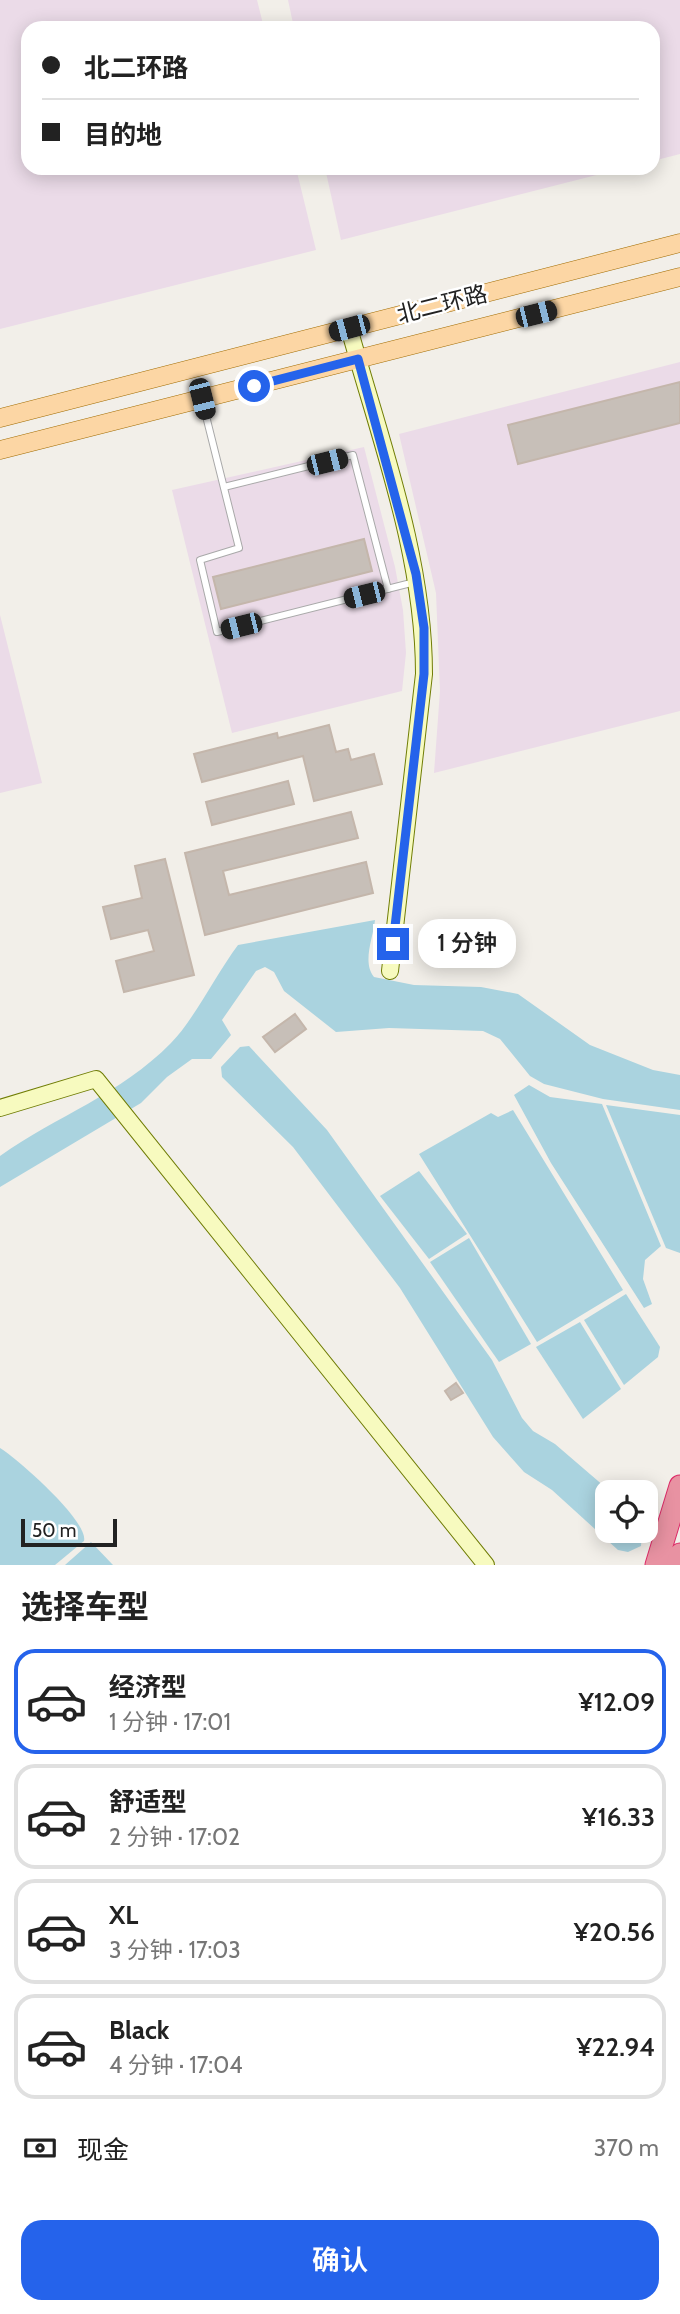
<!DOCTYPE html>
<html lang="zh">
<meta charset="utf-8">
<style>
body{margin:0;font-family:Cabin,"Noto Sans SC",sans-serif;background:#f6f6f6;color:#222;height:100vh;display:flex;flex-direction:column;font-size:26px;white-space:nowrap}
*{box-sizing:border-box;margin:0}
p{font-size:23px;color:#767676}
.icon{flex:none;width:38px;height:38px;fill:none;stroke:currentColor;stroke-width:2;stroke-linecap:round;stroke-linejoin:round}
.map{position:relative;height:1565px;overflow:hidden}
.panel{display:flex;flex-direction:column;background:#fff;flex:1}
.panel>*{flex:none}
.top-card{position:absolute;left:21px;top:21px;width:639px;height:154px;border-radius:21px;box-shadow:0 4px 18px #0003;display:grid;align-content:center;height:154px;padding:0 21px;background:#fff}
.fabs{position:absolute;left:595px;top:1480px;display:grid;gap:14px}
.fabs a{display:grid;place-items:center;width:63px;height:63px;border-radius:14px;background:#fff;box-shadow:0 4px 18px #0003;font-size:35px}
.scale{position:absolute;left:21px;bottom:18px;width:96px;box-sizing:border-box;padding-left:7px;border:4px solid #222;border-top:0;font-size:19px;line-height:24px;white-space:nowrap;color:#222;-webkit-text-stroke:5px #fff;paint-order:stroke}
.end{position:absolute;width:32px;height:32px;margin:-16px;border:9px solid #2563eb;background:#fff;box-shadow:0 0 0 4px #fff}
.from{border-radius:50%}
.bubble{position:absolute;height:49px;border-radius:21px;background:#fff;box-shadow:0 4px 18px #0003;font-size:23px;font-weight:600;line-height:49px;text-align:center}
.car{position:absolute;width:21px;height:42px;margin:-21px -10px;border-radius:9px;box-shadow:0 0 5px 2px #0007;background:linear-gradient(#222 24%,#8ab4d8 0 40%,#222 0 76%,#8ab4d8 0 86%,#222 0)}
.top-card b{display:flex;align-items:center;gap:24px;height:66px;font-size:26px}
.top-card b+b{border-top:2px solid #e0e0e0}
.top-card i{width:18px;height:18px;background:#222}
ul{padding:0;list-style:none}
li{display:flex;align-items:center;gap:21px;height:105px;margin:0 14px 10px;padding:0 7px;border:4px solid #e0e0e0;border-radius:21px}
li div{flex:1}
li b{display:block;font-size:26px}
li em{font-style:normal;font-weight:600}
li.current{border-color:#2563eb}
li>.icon{width:63px;height:63px;stroke-width:1.5}
h2{padding:0 21px;font-size:32px;line-height:84px}
.pay{display:flex;align-items:center;gap:18px;height:77px;padding:0 21px;font-size:26px}
.pay p{margin-inline-start:auto}
.action{display:flex;gap:14px;margin-top:auto;padding:14px 21px}
.action a{flex:1;height:80px;border-radius:21px;background:#2563eb;color:#fff;font-size:28px;font-weight:600;line-height:80px;text-align:center}
.map>svg:first-child{display:block}
</style>
<div class="map">
<svg width="680" height="1565" viewBox="0 0 680 1565">
<rect width="100%" height="100%" fill="#f2efe9"/>
<!-- industrial -->
<g fill="#ebdbe8">
<polygon points="0,0 257,0 264,28 28,28 28,168 296,168 316,250 0,329"/>
<polygon points="288,0 680,0 680,154 653,161 653,28 294,28"/>
<polygon points="325,168 624,168 341,240"/>
<polygon points="680,362 680,711 434,773 440,691 436,593 399,434"/>
<polygon points="364,447 395,567 403,610 406,653 402,691 232,733 172,490"/>
<polygon points="0,615 42,783 0,793"/>
</g>
<!-- water -->
<g fill="#aad3df">
<path d="M375,920C373,939 362,962 374,977L414,985L481,987L518,994L590,1045L653,1070L680,1075V1110L603,1099L544,1084L530,1076L500,1039L483,1031L389,1028L336,1032L284,991L274,972L265,967L256,971L222,1020L231,1035L211,1059H192L167,1077L141,1103L0,1187V1156C58,1115 120,1095 171,1043C193,1021 217,973 238,945Z"/>
<polygon points="249,1046 327,1130 492,1360 522,1418 533,1431 555,1444 612,1493 607,1493 607,1531 642,1531 641,1546 628,1552 618,1550 552,1490 524,1472 493,1437 400,1288 293,1147 222,1077 221,1067 240,1047"/>
<polygon points="529,1085 550,1097 602,1104 661,1246 645,1260 643,1279 652,1304 644,1308 551,1163 514,1095"/>
<polygon points="606,1105 680,1115 680,1253 666,1248"/>
<polygon points="513,1110 623,1290 537,1342 419,1154 491,1113 498,1117"/>
<polygon points="419,1171 467,1234 429,1259 380,1196"/>
<polygon points="469,1238 531,1344 499,1362 430,1262"/>
<polygon points="626,1294 660,1347 658,1357 624,1385 584,1320"/>
<polygon points="580,1322 621,1389 583,1419 536,1347"/>
<path d="M0,1448C18,1459 89,1522 84,1541L55,1565H0Z"/>
<polygon points="91,1542 113,1565 65,1565"/>
</g>
<!-- building -->
<g fill="#c7bfb8" stroke="#c4b6ab" stroke-width="2">
<polygon points="680,382 680,423 518,464 508,425"/>
<polygon points="364,539 372,571 221,609 213,577"/>
<polygon points="329,725 336,752 348,749 351,760 374,754 382,784 314,801 303,756 202,782 194,754 277,733 278,738"/>
<polygon points="288,781 294,804 212,825 206,802"/>
<polygon points="351,812 358,838 223,871 229,895 366,862 373,893 205,935 185,853"/>
<polygon points="165,859 194,975 124,992 116,961 154,951 148,930 111,939 103,907 142,898 135,866"/>
<polygon points="295,1014 306,1029 275,1052 263,1037"/>
<polygon points="456,1383 463,1393 451,1400 445,1391"/>
</g>
<g fill="none" stroke-linecap="round" stroke-linejoin="round">
<!-- lane casing -->
<g stroke="#a9a9a9" stroke-width="8">
<g id="lane">
<polyline points="202,400 239,548 200,560 217,632 415,582"/>
<polyline points="224,487 353,455 388,589"/>
</g>
</g>
<!-- secondary casing -->
<g stroke="#707d05" stroke-width="18">
<g id="secondary">
<path d="M349,328C380,440 424,556 424,674L390,971"/>
<polyline points="0,1108 96,1079 486,1565"/>
</g>
</g>
<!-- primary casing -->
<g stroke="#a06b00" stroke-width="19">
<g id="primary">
<polyline points="0,418 680,243"/>
<polyline points="0,450 680,277"/>
</g>
</g>
<!-- highway casing -->
<g stroke="#dc2a67" stroke-width="23">
<g id="highway">
<polyline points="656,1565 680,1486"/>
<polyline points="677,1565 680,1554"/>
</g>
</g>
<!-- lane -->
<use href="#lane" stroke="#fff" stroke-width="6"/>
<!-- secondary -->
<use href="#secondary" stroke="#f7fabf" stroke-width="16"/>
<!-- primary -->
<use href="#primary" stroke="#fcd6a4" stroke-width="18"/>
<!-- highway -->
<use href="#highway" stroke="#e892a2" stroke-width="21"/>
</g>
<g fill="none" stroke-linecap="round" stroke-linejoin="round">
<!-- route -->
<polyline stroke="#2563eb" stroke-width="9" points="254,386 358,359 416,574 424,628 424,674 393,944"/>
</g>
<g text-anchor="middle" stroke-width="5" stroke-linejoin="round" paint-order="stroke">
<!-- street labels -->
<g font-size="23" fill="#222" stroke="#fff">
<text transform="translate(442 304) rotate(-14)" y="8">北二环路</text>
</g>
</g>
</svg>
<div class="fabs">
<a><svg class="icon" aria-label="locate" viewBox="0 0 24 24"><circle cx="12" cy="12" r="6"/><path d="M12 2v4M12 18v4M2 12h4M18 12h4"/></svg></a>
</div>
<div class="scale">50 m</div>
<i class="end from" style="left:254px;top:386px"></i>
<i class="end" style="left:393px;top:944px"></i>
<div class="bubble" style="left:418px;top:919px;width:98px">1 分钟</div>
<i class="car" style="left:536px;top:314px;rotate:76deg"></i>
<i class="car" style="left:349px;top:328px;rotate:255deg"></i>
<i class="car" style="left:202px;top:399px;rotate:166deg"></i>
<i class="car" style="left:327px;top:462px;rotate:76deg"></i>
<i class="car" style="left:364px;top:595px;rotate:256deg"></i>
<i class="car" style="left:241px;top:626px;rotate:256deg"></i>
<div class="top-card">
<b><i class="from"></i>北二环路</b>
<b><i></i>目的地</b>
</div>
</div>
<section class="panel">
<h2>选择车型</h2>
<ul>
<li class="current"><svg class="icon" aria-label="car" viewBox="0 0 24 24"><path d="M5 17H2v-5l4-1 3-4h7l3 4 3 1v5h-3M9 17h6M6 11h13"/><circle cx="7" cy="17" r="2"/><circle cx="17" cy="17" r="2"/></svg><div><b>经济型</b><p>1 分钟 · 17:01</p></div><em>¥12.09</em></li>
<li><svg class="icon" aria-label="car" viewBox="0 0 24 24"><path d="M5 17H2v-5l4-1 3-4h7l3 4 3 1v5h-3M9 17h6M6 11h13"/><circle cx="7" cy="17" r="2"/><circle cx="17" cy="17" r="2"/></svg><div><b>舒适型</b><p>2 分钟 · 17:02</p></div><em>¥16.33</em></li>
<li><svg class="icon" aria-label="car" viewBox="0 0 24 24"><path d="M5 17H2v-5l4-1 3-4h7l3 4 3 1v5h-3M9 17h6M6 11h13"/><circle cx="7" cy="17" r="2"/><circle cx="17" cy="17" r="2"/></svg><div><b>XL</b><p>3 分钟 · 17:03</p></div><em>¥20.56</em></li>
<li><svg class="icon" aria-label="car" viewBox="0 0 24 24"><path d="M5 17H2v-5l4-1 3-4h7l3 4 3 1v5h-3M9 17h6M6 11h13"/><circle cx="7" cy="17" r="2"/><circle cx="17" cy="17" r="2"/></svg><div><b>Black</b><p>4 分钟 · 17:04</p></div><em>¥22.94</em></li>
</ul>
<div class="pay"><svg class="icon" aria-label="cash" viewBox="0 0 24 24"><path d="M3 7h18v10H3z"/><circle cx="12" cy="12" r="2"/></svg>现金<p>370 m</p></div>
<div class="action"><a>确认</a></div>
</section>
